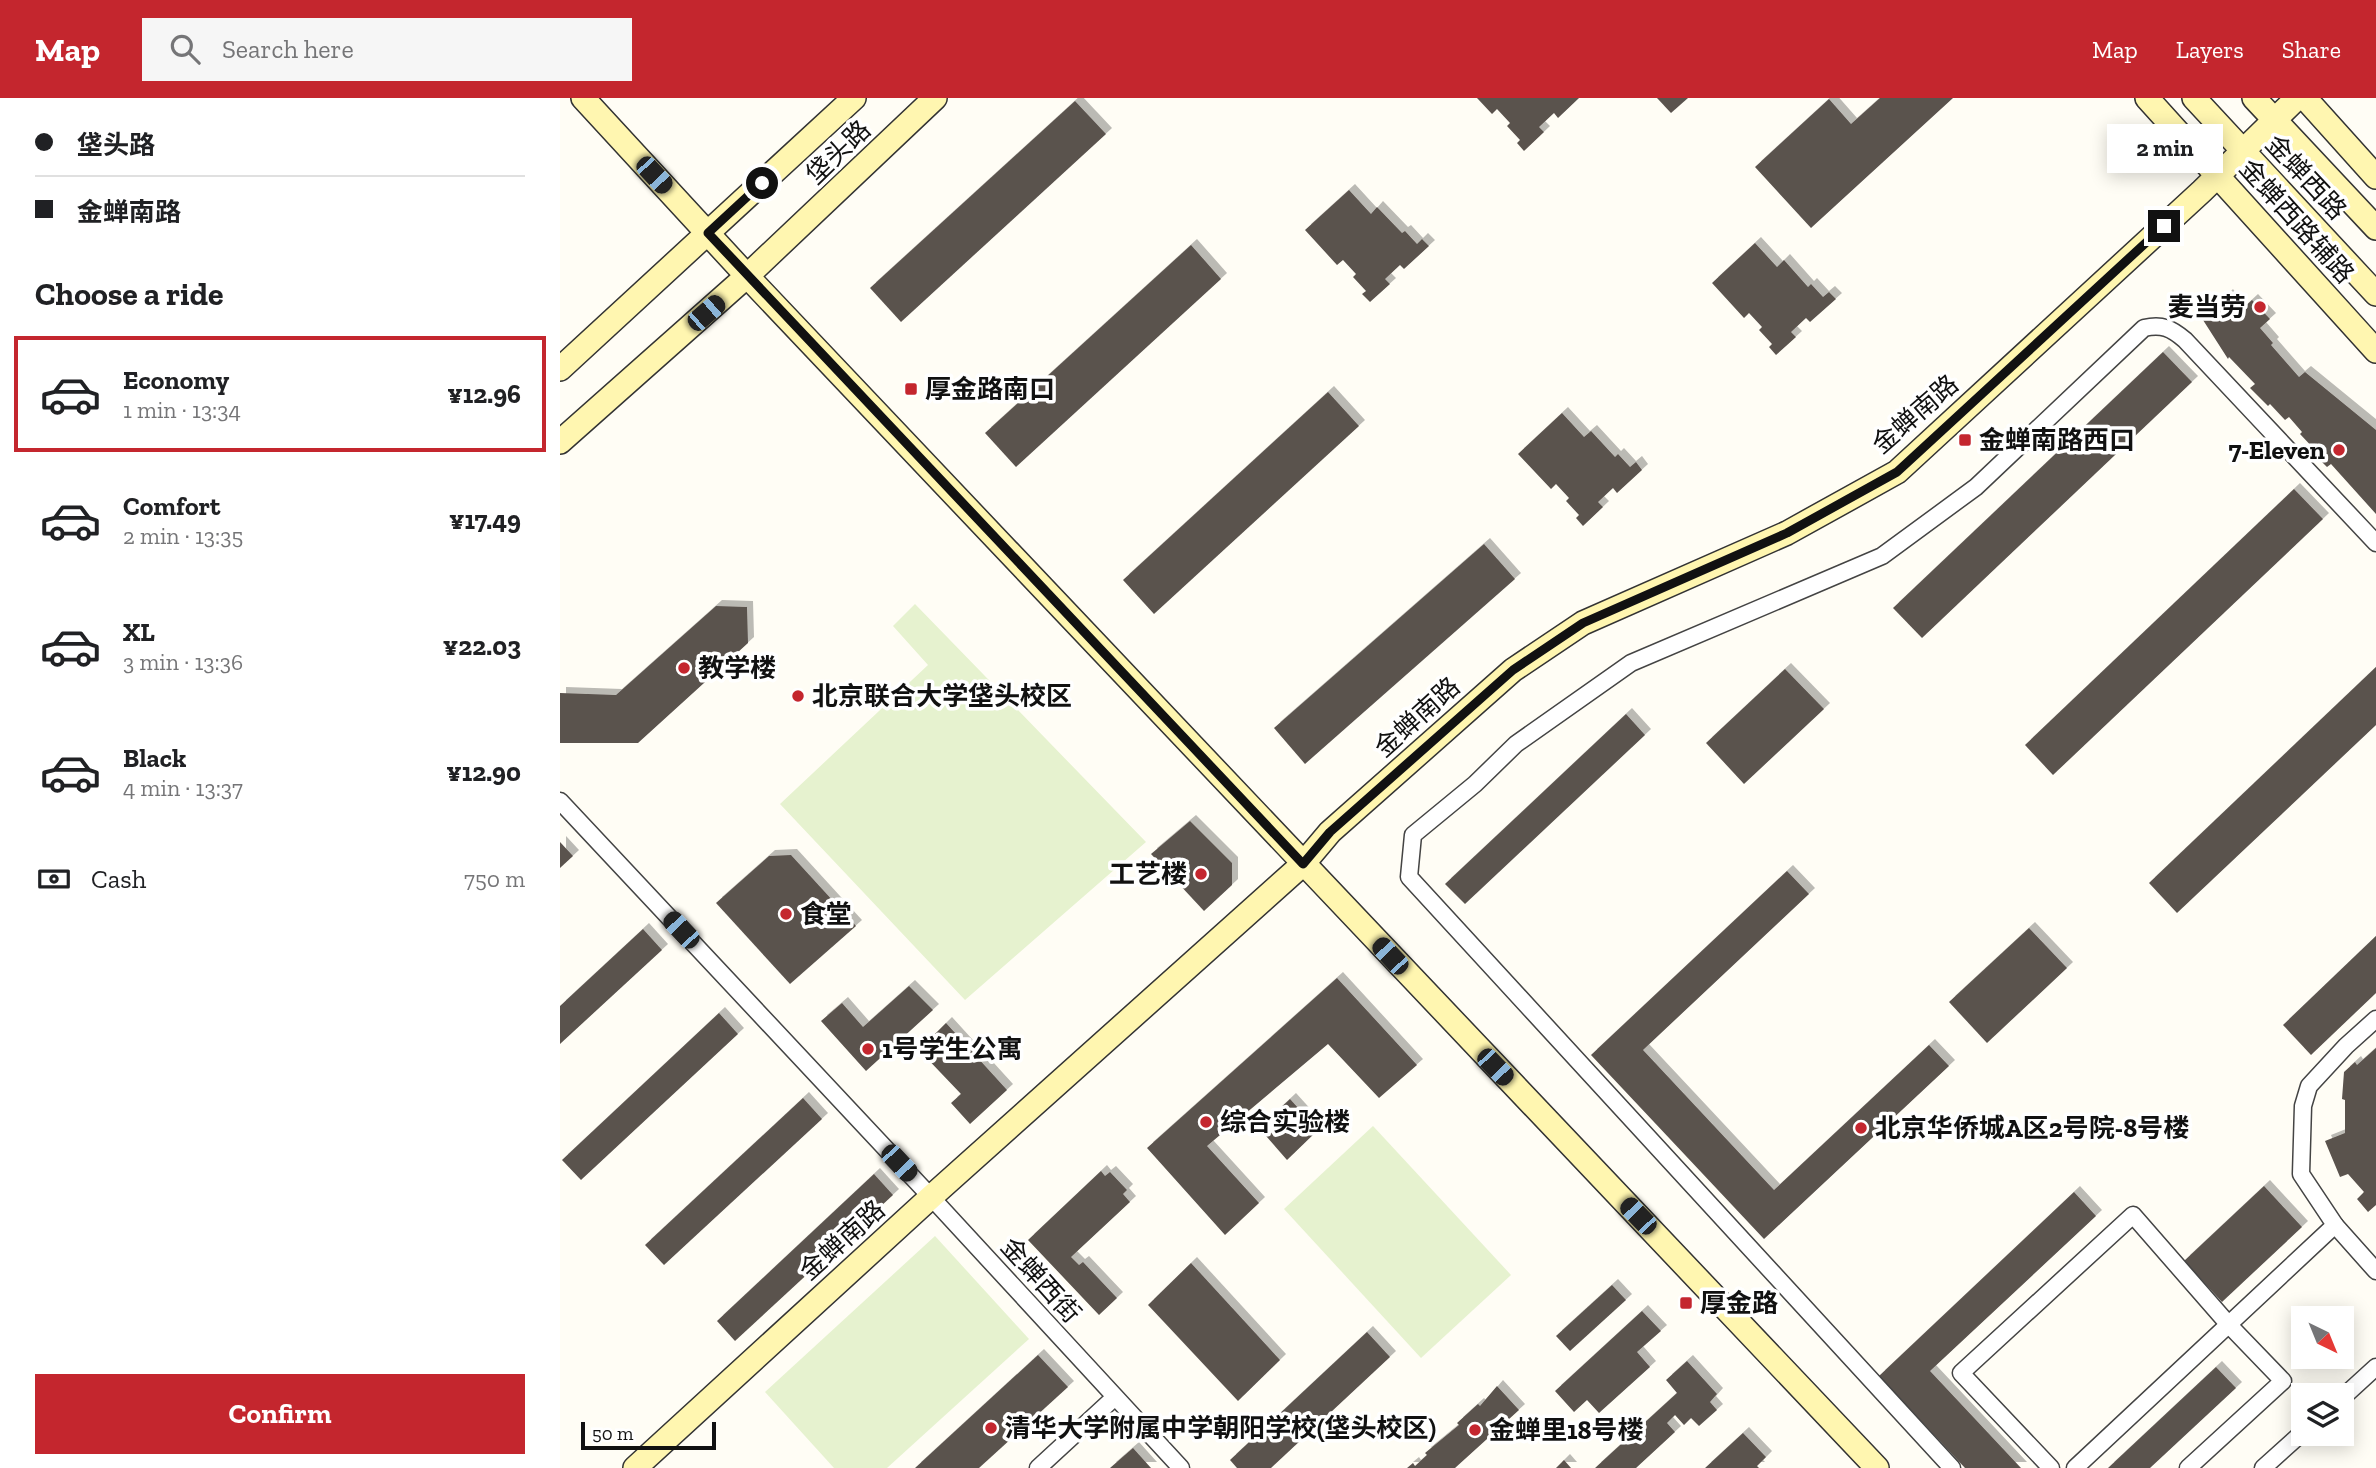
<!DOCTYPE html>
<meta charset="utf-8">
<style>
body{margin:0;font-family:"Zilla Slab","Noto Sans SC",serif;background:#f6f6f6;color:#202124;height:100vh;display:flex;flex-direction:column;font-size:26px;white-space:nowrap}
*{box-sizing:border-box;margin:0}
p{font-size:23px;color:#757577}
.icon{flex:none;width:38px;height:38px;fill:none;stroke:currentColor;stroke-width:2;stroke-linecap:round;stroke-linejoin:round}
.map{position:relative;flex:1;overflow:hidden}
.panel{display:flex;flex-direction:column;background:#fff;width:560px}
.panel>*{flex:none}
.banner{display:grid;align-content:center;height:154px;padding:0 35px;background:#fff}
.needle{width:46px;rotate:137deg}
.buttons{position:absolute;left:1731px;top:1208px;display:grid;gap:14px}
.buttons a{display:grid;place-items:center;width:63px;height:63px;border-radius:0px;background:#fff;box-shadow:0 4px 18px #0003;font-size:35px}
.scale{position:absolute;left:21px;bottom:18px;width:135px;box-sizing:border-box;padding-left:7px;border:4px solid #111;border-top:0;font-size:19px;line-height:24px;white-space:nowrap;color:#111;-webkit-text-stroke:5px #fff;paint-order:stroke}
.end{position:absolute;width:32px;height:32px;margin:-16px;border:9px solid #111;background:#fff;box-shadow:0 0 0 4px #fff}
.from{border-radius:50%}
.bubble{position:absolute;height:49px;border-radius:0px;background:#fff;box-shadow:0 4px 18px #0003;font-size:23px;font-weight:700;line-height:49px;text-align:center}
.car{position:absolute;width:21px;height:42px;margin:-21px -10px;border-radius:9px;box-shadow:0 0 5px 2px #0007;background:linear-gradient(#222 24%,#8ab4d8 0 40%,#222 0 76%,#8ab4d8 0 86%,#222 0)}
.banner b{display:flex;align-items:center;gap:24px;height:66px;font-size:26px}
.banner b+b{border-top:2px solid #e0e0e0}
.banner i{width:18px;height:18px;background:#202124}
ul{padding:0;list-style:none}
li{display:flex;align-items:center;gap:21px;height:116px;margin:0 14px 10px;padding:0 21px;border:4px solid transparent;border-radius:0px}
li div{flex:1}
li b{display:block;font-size:26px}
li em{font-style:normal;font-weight:700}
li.current{border-color:#c4262e}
li>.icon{width:63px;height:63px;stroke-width:1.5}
h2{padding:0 35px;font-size:32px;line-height:84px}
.pay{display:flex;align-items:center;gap:18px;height:77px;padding:0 35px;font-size:26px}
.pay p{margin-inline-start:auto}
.cta{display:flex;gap:14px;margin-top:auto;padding:14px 35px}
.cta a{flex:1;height:80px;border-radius:0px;background:#c4262e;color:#fff;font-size:28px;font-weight:700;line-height:80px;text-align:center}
header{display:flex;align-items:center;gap:42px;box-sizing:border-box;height:98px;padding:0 35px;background:#c4262e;color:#fff}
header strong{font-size:33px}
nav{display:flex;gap:38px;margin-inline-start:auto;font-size:24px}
.search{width:490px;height:63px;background:#f6f6f6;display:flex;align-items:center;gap:18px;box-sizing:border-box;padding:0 24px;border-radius:0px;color:#757577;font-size:26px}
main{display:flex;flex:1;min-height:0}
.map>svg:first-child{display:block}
</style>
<header>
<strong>Map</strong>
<div class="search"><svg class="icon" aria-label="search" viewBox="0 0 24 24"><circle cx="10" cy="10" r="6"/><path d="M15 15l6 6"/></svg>Search here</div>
<nav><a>Map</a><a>Layers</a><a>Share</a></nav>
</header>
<main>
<section class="panel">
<div class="banner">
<b><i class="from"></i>垡头路</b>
<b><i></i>金蝉南路</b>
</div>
<h2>Choose a ride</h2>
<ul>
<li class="current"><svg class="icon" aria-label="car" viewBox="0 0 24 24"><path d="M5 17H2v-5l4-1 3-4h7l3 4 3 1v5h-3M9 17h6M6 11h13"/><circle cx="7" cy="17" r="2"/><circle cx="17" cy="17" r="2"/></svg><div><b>Economy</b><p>1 min · 13:34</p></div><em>¥12.96</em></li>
<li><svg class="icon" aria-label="car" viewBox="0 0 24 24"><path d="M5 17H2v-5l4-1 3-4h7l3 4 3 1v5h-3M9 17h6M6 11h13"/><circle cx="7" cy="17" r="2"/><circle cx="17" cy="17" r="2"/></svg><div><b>Comfort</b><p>2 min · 13:35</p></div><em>¥17.49</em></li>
<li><svg class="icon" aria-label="car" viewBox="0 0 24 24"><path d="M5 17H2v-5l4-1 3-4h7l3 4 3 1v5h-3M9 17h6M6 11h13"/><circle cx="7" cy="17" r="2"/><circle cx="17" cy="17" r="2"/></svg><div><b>XL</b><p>3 min · 13:36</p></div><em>¥22.03</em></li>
<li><svg class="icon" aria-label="car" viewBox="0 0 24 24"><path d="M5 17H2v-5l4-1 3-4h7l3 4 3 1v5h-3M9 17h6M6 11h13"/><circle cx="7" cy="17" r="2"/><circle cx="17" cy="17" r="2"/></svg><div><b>Black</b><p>4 min · 13:37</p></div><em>¥12.90</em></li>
</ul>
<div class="pay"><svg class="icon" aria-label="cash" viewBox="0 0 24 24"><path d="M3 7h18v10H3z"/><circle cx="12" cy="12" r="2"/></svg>Cash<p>750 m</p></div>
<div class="cta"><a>Confirm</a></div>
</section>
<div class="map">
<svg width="1816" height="1370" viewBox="0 0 1816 1370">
<defs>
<filter id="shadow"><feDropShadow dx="6" dy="-6" stdDeviation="0" flood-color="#0004"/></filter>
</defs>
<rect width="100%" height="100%" fill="#fffdf5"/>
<!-- pitch -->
<g fill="#e6f2cf">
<polygon points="355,506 586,744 405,902 220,706 368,567 333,528"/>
<polygon points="813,1028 951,1177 861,1260 724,1111"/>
<polygon points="375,1138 469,1241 327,1370 274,1370 205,1294"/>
</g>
<!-- building -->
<g fill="#5a524d" filter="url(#shadow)">
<polygon points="917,0 1019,0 998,20 994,15 979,29 984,34 964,53 957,45 960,42 947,28 950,25 937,11 932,16"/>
<polygon points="1097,0 1128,0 1111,15"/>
<polygon points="1320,0 1393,0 1251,130 1195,69 1269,1 1291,26"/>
<polygon points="515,3 546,36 341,224 310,190"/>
<polygon points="789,92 811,116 817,109 842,135 845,133 857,146 862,141 869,148 844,171 840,167 825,181 830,186 810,204 802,196 806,193 793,179 796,176 783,162 777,167 745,132"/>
<polygon points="1195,145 1217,169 1224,162 1248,189 1251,186 1263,199 1269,194 1276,201 1250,224 1246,220 1231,234 1236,239 1216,257 1209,249 1212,246 1199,232 1202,229 1189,215 1184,220 1152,185"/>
<polygon points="631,147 661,181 456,369 425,335"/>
<polygon points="1667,197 1679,214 1692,202 1710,221 1700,230 1713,245 1711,247 1739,279 1745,274 1816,332 1816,416 1771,366 1767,369 1754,356 1756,353 1740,336 1742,334 1729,319 1725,322 1710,306 1708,308 1690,290 1695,286 1669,259 1668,261 1643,222"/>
<polygon points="1603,254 1632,284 1362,540 1333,510"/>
<polygon points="768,294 799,328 594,516 563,482"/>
<polygon points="1002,315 1024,339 1031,333 1055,359 1058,356 1070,369 1076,364 1082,372 1057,395 1053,390 1038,404 1043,409 1023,428 1016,420 1019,417 1006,403 1009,400 996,386 991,391 958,356"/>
<polygon points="1734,391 1763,421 1493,677 1465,647"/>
<polygon points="924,446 955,481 745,666 714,630"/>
<polygon points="156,508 187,509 188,545 78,645 0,645 0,595 56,597"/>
<polygon points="1816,569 1816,627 1617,815 1589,785"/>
<polygon points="1225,571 1264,611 1184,686 1146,645"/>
<polygon points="1066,616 1085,637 905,806 885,786"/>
<polygon points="630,723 672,765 672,787 644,813 591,756"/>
<polygon points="0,744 13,758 0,770"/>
<polygon points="231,757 296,828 230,886 156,805 209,758"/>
<polygon points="1227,773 1249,796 1083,952 1214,1092 1369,947 1389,968 1204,1141 1031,957"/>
<polygon points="1469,830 1507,870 1427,945 1389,904"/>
<polygon points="83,831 102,852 0,946 0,908"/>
<polygon points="1816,838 1816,895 1751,957 1723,927"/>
<polygon points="777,880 857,967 819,1000 768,946 647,1048 699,1105 665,1137 587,1050"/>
<polygon points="349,888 373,912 306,973 261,923 282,905 303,929"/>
<polygon points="159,915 178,936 21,1082 2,1062"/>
<polygon points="386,925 447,992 410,1026 391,1005 401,996 359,952"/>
<polygon points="1816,950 1816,1107 1808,1114 1797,1101 1804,1094 1788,1076 1780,1079 1765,1043 1785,1035 1785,1002 1782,1001 1784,974 1795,964 1797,967"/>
<polygon points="243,1000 262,1021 104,1167 85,1147"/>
<polygon points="730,1001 758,1032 727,1062 699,1030"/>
<polygon points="541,1073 545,1078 550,1074 567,1092 563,1096 570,1104 511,1159 519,1167 523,1164 557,1200 539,1217 468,1142"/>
<polygon points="314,1076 333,1097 175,1243 157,1223"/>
<polygon points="1704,1088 1742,1129 1662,1204 1624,1163"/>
<polygon points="1514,1094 1536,1118 1370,1273 1461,1370 1405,1370 1319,1278"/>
<polygon points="631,1165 720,1262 678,1303 588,1207"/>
<polygon points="1052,1187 1066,1202 1010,1253 996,1238"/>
<polygon points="1082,1213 1101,1233 1077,1254 1090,1269 1039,1315 1027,1302 1014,1314 995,1293"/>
<polygon points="807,1234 830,1259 711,1370 677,1370 670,1362"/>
<polygon points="478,1257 508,1289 419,1370 355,1370"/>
<polygon points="1127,1263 1157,1296 1150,1304 1157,1312 1139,1328 1131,1320 1124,1327 1115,1317 1107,1325 1115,1334 1076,1370 1035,1370 1117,1295 1106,1282"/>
<polygon points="1656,1269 1676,1290 1590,1370 1548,1370"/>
<polygon points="937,1288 959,1312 895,1370 847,1370 853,1365 855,1368 867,1357 865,1355 899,1327 897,1325 918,1306 920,1308"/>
<polygon points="1183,1335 1206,1359 1197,1368 1199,1370 1145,1370"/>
<polygon points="573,1350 591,1370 550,1370"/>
<polygon points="1004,1362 1011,1370 996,1370"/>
</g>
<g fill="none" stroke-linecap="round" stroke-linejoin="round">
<!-- street casing -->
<g stroke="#444" stroke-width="19">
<g id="street">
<polyline points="0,703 371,1099 621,1370"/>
<polyline points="1775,1127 1816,1173"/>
<polyline points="1782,1300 1816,1269"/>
<polyline points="478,1370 555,1299"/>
<path d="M1392,1370L849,779L853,737L915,686L956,646L1071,565L1322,458L1416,389L1584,230C1602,226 1611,230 1625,242L1816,445"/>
<polyline points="1491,1370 1401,1275 1573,1117 1669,1227 1723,1283 1628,1370"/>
<polyline points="1515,1370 1775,1127 1741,1076 1743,1008 1749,988 1786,948 1816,921"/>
<polyline points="1703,1370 1743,1334"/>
</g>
</g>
<!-- secondary casing -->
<g stroke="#333" stroke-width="26">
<g id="secondary">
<polyline points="23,0 187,178 1317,1370"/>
<polyline points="1587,0 1816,253"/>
<polyline points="1634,0 1816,196"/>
<polyline points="1694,0 1816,130"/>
<polyline points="1745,0 1816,79"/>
<polyline points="0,271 294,0"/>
<polyline points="0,344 187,178 375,0"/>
<polyline points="75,1370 371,1099 743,766 770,734 953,572 1023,525 1227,435 1337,374 1642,93 1737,0"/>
</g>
</g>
<!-- street -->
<use href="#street" stroke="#fff" stroke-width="16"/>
<!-- secondary -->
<use href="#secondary" stroke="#fff6b0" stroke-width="23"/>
</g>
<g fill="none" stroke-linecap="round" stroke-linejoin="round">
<!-- route -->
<polyline stroke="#111" stroke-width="9" points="202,85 148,135 743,766 770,734 953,572 1023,525 1227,435 1337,374 1604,128"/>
</g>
<!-- markers -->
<g fill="#c4262e" stroke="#fff" stroke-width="2.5">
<circle cx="1700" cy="209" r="7"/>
<rect x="344" y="284" width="14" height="14" rx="3.5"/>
<rect x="1398" y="335" width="14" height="14" rx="3.5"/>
<circle cx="1779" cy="352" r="7"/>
<circle cx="124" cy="570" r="7"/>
<circle cx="238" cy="598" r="7"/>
<circle cx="641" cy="776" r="7"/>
<circle cx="226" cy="816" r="7"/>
<circle cx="308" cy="951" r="7"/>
<circle cx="646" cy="1024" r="7"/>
<circle cx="1301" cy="1030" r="7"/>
<rect x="1119" y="1198" width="14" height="14" rx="3.5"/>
<circle cx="431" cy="1330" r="7"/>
<circle cx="915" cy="1332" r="7"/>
</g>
<g text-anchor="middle" stroke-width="7" stroke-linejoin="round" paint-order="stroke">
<!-- street labels -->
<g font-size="26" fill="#111" stroke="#fff">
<text transform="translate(278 54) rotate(-44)" y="9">垡头路</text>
<text transform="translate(1746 79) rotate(47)" y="9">金蝉西路</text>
<text transform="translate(1737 123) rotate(48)" y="9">金蝉西路辅路</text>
<text transform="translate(1355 316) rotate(-41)" y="9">金蝉南路</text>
<text transform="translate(857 619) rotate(-42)" y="9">金蝉南路</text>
<text transform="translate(282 1142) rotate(-42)" y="9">金蝉南路</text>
<text transform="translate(481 1182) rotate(48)" y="9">金蝉西街</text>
</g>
<!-- poi labels -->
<g font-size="26" font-weight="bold" fill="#111" stroke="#fff" text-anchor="start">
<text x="1686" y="218" text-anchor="end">麦当劳</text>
<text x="365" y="300">厚金路南口</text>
<text x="1419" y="351">金蝉南路西口</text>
<text x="1765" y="361" text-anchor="end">7-Eleven</text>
<text x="138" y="579">教学楼</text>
<text x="252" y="607">北京联合大学垡头校区</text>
<text x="627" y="785" text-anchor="end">工艺楼</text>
<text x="240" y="825">食堂</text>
<text x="322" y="960">1号学生公寓</text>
<text x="660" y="1033">综合实验楼</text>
<text x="1315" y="1039">北京华侨城A区2号院-8号楼</text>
<text x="1140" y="1214">厚金路</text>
<text x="445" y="1339">清华大学附属中学朝阳学校(垡头校区)</text>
<text x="929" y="1341">金蝉里18号楼</text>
</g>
</g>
</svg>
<div class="buttons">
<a><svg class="needle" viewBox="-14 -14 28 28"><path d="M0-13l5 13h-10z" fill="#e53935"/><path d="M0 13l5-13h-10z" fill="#757577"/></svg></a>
<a><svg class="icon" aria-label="layers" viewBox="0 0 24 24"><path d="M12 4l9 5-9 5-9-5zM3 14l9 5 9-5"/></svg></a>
</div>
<div class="scale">50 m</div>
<i class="end from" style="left:202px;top:85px"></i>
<i class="end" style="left:1604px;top:128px"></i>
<div class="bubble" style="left:1547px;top:26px;width:116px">2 min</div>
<i class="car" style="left:94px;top:77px;rotate:137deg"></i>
<i class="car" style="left:146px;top:215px;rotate:49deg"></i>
<i class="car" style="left:121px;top:832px;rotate:317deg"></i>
<i class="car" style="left:830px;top:858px;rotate:317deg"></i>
<i class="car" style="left:935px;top:969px;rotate:136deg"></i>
<i class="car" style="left:339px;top:1065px;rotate:137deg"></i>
<i class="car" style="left:1078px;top:1118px;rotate:316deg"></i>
</div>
</main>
